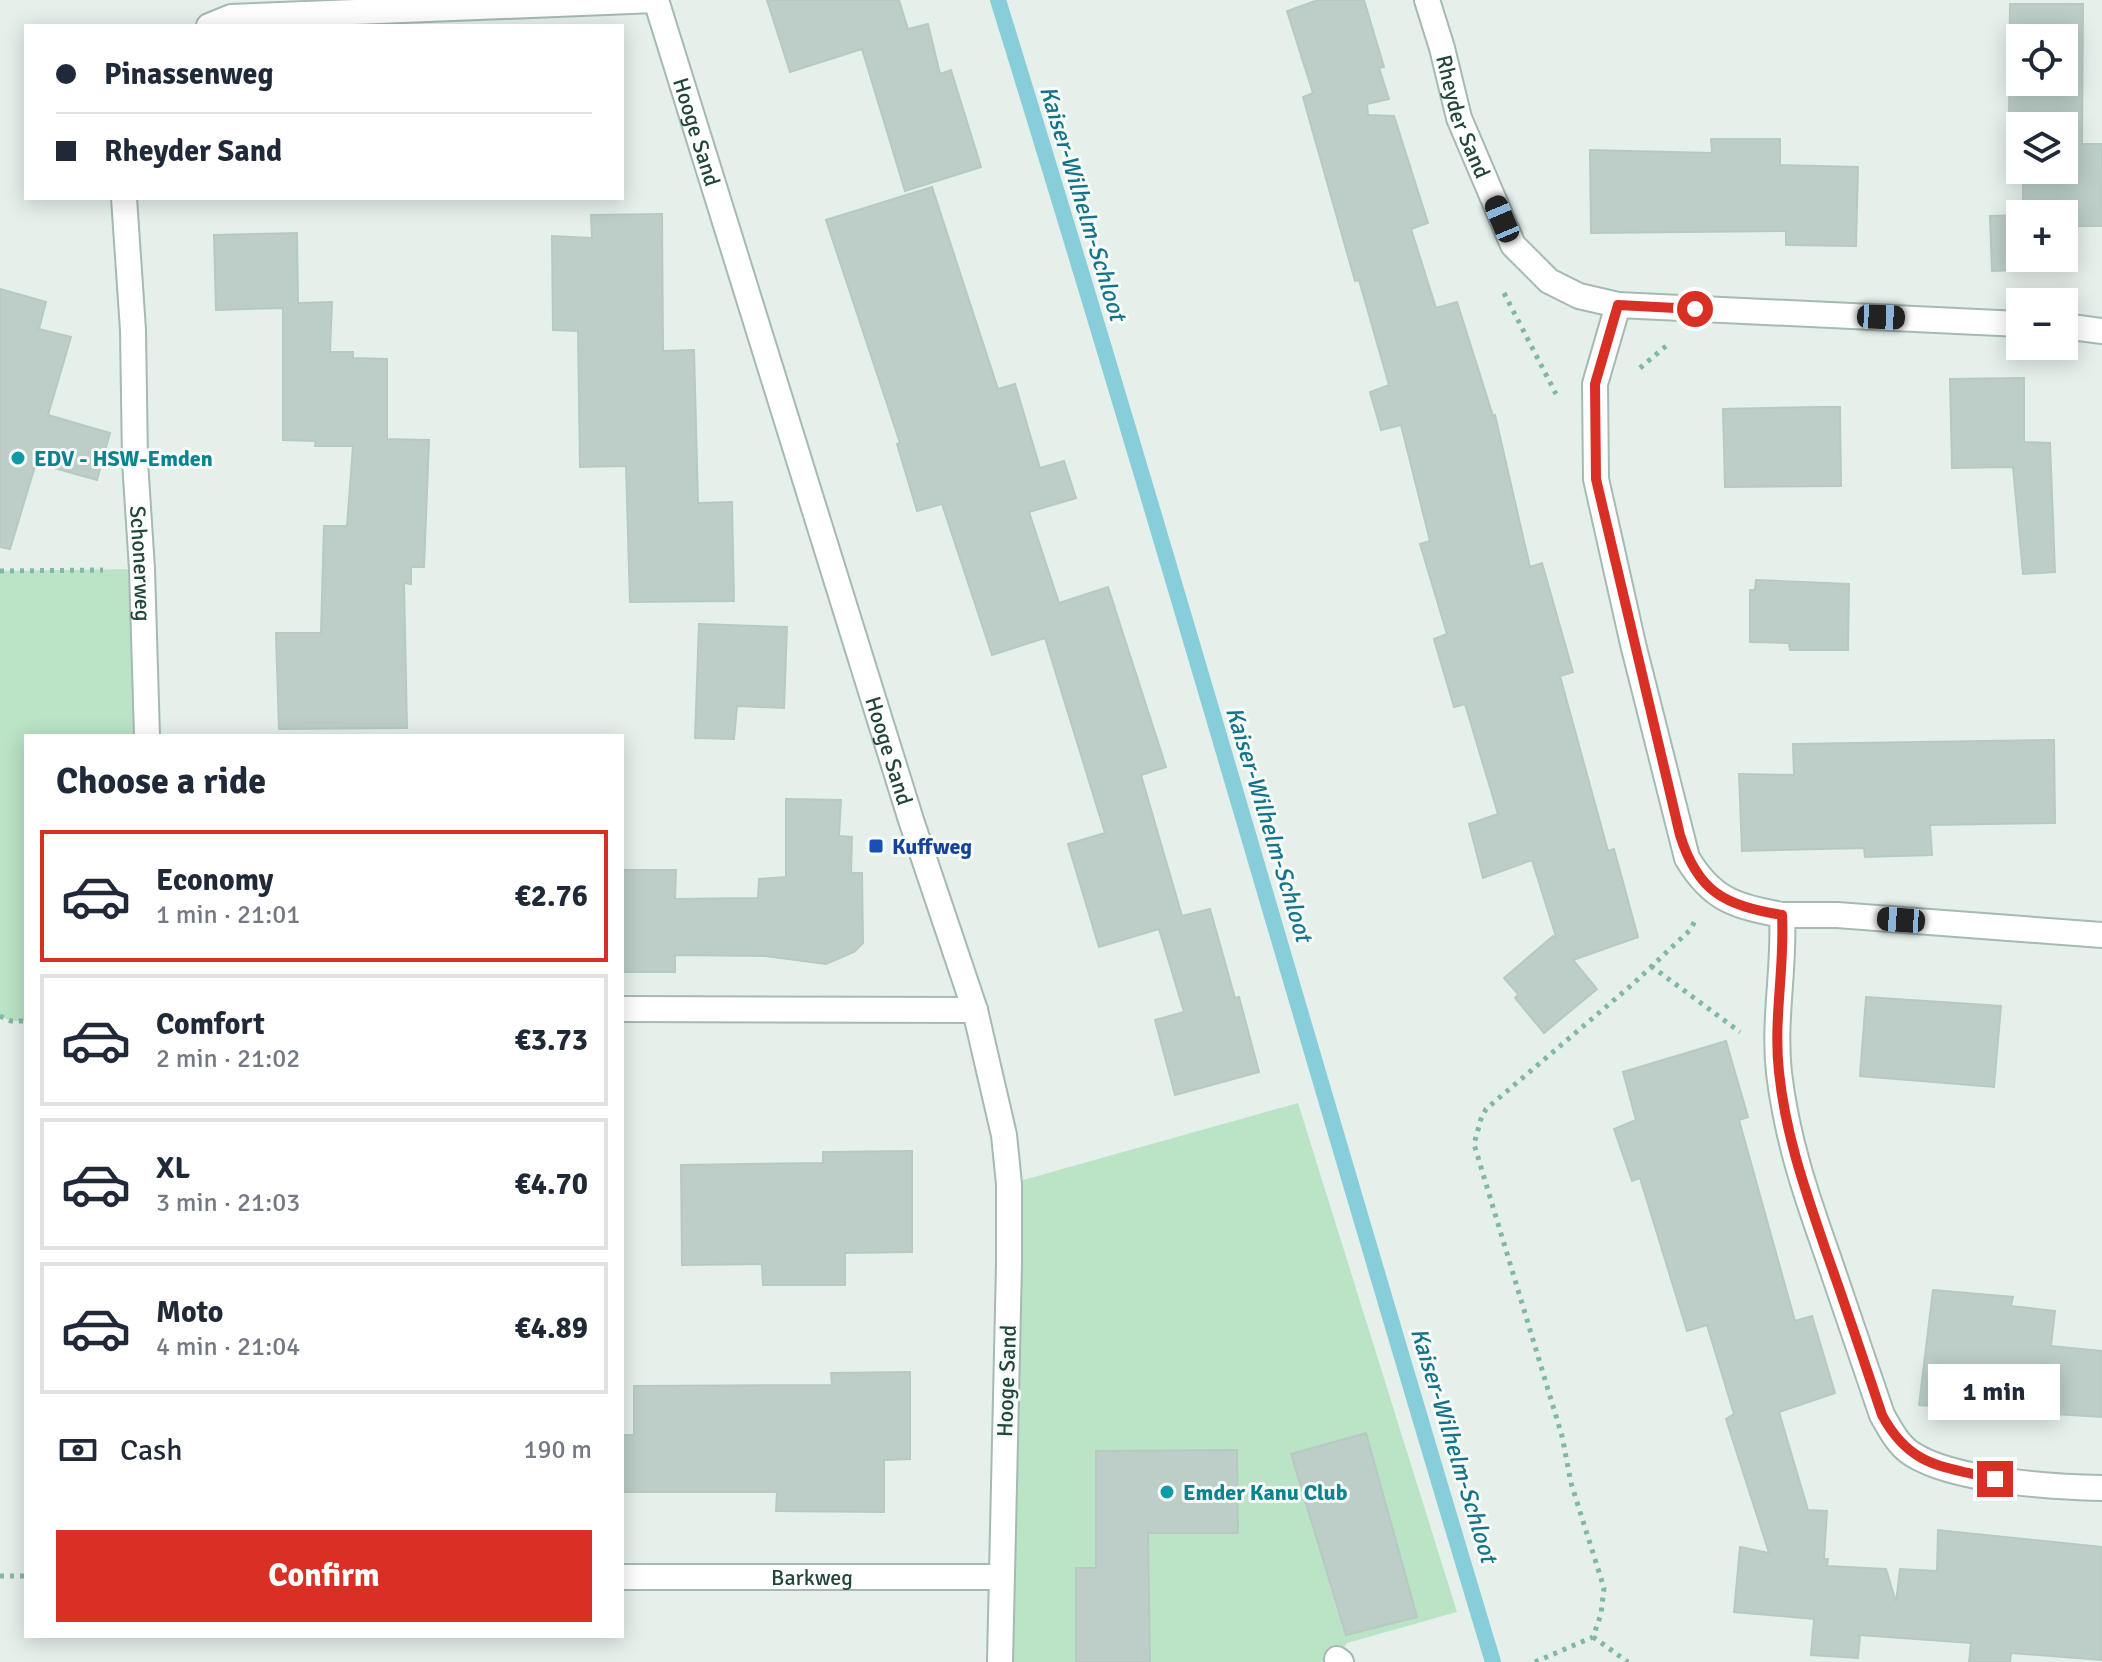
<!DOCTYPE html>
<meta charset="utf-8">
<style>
body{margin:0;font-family:Signika,sans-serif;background:#f2f2f3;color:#1f2937;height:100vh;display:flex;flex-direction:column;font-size:30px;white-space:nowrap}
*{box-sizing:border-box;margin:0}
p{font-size:26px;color:#747a83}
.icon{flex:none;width:44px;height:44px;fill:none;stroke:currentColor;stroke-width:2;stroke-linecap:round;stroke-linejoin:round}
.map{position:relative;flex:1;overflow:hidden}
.sheet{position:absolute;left:24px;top:734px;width:600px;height:904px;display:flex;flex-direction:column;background:#fff;border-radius:0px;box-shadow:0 4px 20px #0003}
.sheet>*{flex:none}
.hud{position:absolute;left:24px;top:24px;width:600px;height:176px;border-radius:0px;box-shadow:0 4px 20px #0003;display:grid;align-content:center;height:176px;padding:0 32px;background:#fff}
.fabs{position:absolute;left:2006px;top:24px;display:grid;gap:16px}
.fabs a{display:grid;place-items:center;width:72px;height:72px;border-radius:0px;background:#fff;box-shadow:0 4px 20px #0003;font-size:40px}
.end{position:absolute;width:36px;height:36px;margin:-18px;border:10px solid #d93025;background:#fff;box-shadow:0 0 0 4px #fff}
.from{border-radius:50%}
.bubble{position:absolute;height:56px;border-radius:0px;background:#fff;box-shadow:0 4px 20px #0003;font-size:26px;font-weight:700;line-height:56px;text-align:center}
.car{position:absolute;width:24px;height:48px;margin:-24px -12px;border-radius:10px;box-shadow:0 0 6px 2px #0007;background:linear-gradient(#222 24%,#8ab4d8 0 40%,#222 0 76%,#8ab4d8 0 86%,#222 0)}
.hud b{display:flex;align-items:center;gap:28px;height:76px;font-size:30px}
.hud b+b{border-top:2px solid #e0e1e3}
.hud i{width:20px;height:20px;background:#1f2937}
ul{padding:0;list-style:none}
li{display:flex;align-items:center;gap:24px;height:132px;margin:0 16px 12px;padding:0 16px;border:4px solid #e0e1e3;border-radius:0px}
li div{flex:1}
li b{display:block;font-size:30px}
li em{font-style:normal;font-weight:700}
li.active{border-color:#d93025}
li>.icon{width:72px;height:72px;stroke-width:1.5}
h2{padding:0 32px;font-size:36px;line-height:96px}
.pay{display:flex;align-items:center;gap:20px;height:88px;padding:0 32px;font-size:30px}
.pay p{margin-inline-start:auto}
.action{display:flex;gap:16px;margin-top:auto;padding:16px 32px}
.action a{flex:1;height:92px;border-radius:0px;background:#d93025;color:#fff;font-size:32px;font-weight:700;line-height:92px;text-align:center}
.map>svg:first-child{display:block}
</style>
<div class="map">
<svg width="2102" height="1662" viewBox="0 0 2102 1662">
<rect width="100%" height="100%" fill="#e5f0eb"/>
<!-- green -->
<g fill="#bbe3c6">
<polygon points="142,569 147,736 26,736 26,1021 11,1021 0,1016 0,571"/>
<polygon points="1298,1103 1457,1612 1347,1643 1335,1662 1001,1662 1009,1184"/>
</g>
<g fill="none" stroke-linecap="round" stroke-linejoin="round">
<!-- stream -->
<path stroke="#87cdda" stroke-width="16" d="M998,0C1169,552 1326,1109 1493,1662"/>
</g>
<!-- building -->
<g fill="#bccec7" stroke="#b6cac2" stroke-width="2" fill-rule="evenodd">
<polygon points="767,0 899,0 908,29 928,24 940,74 951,70 981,167 905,191 862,49 790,72"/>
<polygon points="1318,0 1364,0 1384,67 1379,68 1389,99 1367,104 1368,115 1394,116 1428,223 1411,229 1436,308 1457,302 1493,416 1495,415 1530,567 1542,563 1573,672 1560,676 1608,851 1614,849 1638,937 1573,960 1597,989 1544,1033 1515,998 1518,994 1504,978 1553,936 1557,940 1532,860 1483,878 1469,824 1498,814 1465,704 1454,707 1434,639 1447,634 1420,544 1430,541 1401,425 1381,430 1370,392 1389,385 1359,280 1355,281 1303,97 1313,93 1287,11"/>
<path d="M2010,4H2083L2082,144H2102V226H2064V214H2023V170H2064V126H2023V119L2009,120ZM2020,38H2064V82H2020Z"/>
<polygon points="1711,139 1780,139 1780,165 1858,167 1856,246 1786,245 1786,231 1591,233 1590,150 1712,153"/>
<polygon points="932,187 998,389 1015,384 1040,468 1064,461 1076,498 1029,512 1059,603 1108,587 1166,767 1141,775 1182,916 1210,909 1235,998 1239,997 1259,1072 1175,1095 1155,1020 1184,1012 1159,929 1099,947 1068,844 1105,833 1045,638 992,655 942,504 917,511 897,444 900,443 826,220"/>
<polygon points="662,214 663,351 694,350 698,503 732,502 734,601 630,602 626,466 580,467 578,331 553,330 552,236 592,238 591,215"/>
<polygon points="2020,215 2020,258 2046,258 2046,269 1992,271 1990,216"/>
<polygon points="297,233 298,303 332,302 330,352 353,352 353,358 387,359 387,439 429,440 424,567 411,567 411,584 404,583 407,728 279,729 276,633 321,633 324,526 347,526 353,446 315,446 316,441 283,440 283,308 216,310 214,235"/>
<polygon points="0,289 46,302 39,329 71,337 48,415 110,433 97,480 36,463 10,549 0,547"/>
<polygon points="2024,378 2024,442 2050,443 2055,572 2023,574 2013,467 1952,468 1950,379"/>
<polygon points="1819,407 1840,407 1841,486 1725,487 1723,409"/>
<polygon points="1756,580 1849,584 1848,650 1790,650 1789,643 1750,642 1750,590 1755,590"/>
<polygon points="699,624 787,627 784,708 737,706 734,739 695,738"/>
<polygon points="2054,740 2055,823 1930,825 1932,855 1865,857 1864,848 1742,851 1739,774 1794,775 1793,744"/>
<polygon points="786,799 841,800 839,836 852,837 851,873 862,873 863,943 854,952 826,964 765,956 675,955 675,972 622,972 622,870 676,870 675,899 758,898 759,879 786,877"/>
<polygon points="1866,997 2001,1006 1994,1087 1860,1076"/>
<polygon points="1726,1041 1748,1117 1739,1120 1795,1321 1812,1316 1835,1393 1779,1412 1808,1510 1827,1511 1824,1559 1828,1559 1827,1566 1886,1569 1896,1602 1900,1569 1937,1571 1938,1530 2102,1547 2102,1660 2011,1653 2010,1662 1969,1662 1971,1643 1860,1635 1858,1658 1811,1655 1814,1619 1734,1612 1740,1547 1769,1553 1726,1419 1734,1414 1707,1325 1687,1331 1640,1178 1632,1181 1614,1129 1636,1120 1623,1072"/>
<polygon points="912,1151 912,1252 845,1253 845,1285 763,1285 762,1264 682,1265 681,1165 823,1163 823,1152"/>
<polygon points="1933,1290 2013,1297 2011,1306 2055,1311 2051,1346 2102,1351 2102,1417 1919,1405"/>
<polygon points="910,1372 910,1459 884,1460 884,1512 776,1511 777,1492 622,1492 622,1435 634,1435 634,1386 832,1385 831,1373"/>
<polygon points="1366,1433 1417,1617 1346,1635 1291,1454"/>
<polygon points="1237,1450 1238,1533 1148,1533 1150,1662 1076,1662 1076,1568 1096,1568 1096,1451"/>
</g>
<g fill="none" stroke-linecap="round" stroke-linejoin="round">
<!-- service casing -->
<g stroke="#a6b9b3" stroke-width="28">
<polyline id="service" points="1337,1659 1341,1662"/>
</g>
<!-- minor casing -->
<g stroke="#a6b9b3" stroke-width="28">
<g id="minor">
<path id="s1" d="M656,0L911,820L975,1010L1004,1135L1009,1184V1264L1000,1662"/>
<path id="s2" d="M1427,0L1442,48L1459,118L1513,245L1549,281L1579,296L1618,305L1595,384L1596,479L1633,644L1687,858C1712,900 1735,906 1782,915C1785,968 1773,1019 1779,1073C1787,1139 1805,1192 1827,1254C1845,1308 1864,1361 1882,1415C1890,1429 1898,1445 1912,1454C1954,1481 2053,1487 2102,1488"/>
<polyline points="209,26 231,17 656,0"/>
<path id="s3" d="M124,198L133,330L135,461L142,569L147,736"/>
<polyline points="1618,305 2020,324"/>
<polyline points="2064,326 2102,331"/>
<polyline points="1782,915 1837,915 2102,935"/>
<polyline points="622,1009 975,1010"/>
<path id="s4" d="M622,1577H1000"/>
</g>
</g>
<!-- path -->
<g stroke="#81b7a6" stroke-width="5" stroke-dasharray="4 6" stroke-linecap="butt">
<polyline points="1504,293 1556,394"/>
<polyline points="1640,368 1666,346"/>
<polyline points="0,571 103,570"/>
<polyline points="1651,966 1740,1032"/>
<polyline points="0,1016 11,1021 26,1021"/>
<polyline points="0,1576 26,1576"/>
<polyline points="1593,1637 1628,1662"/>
<polyline points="1535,1662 1593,1637 1601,1614 1604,1588 1571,1483 1562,1436 1474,1144 1481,1119 1486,1109 1634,983 1690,930 1695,921"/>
</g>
<!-- service -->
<use href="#service" stroke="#fff" stroke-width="24"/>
<!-- minor -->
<use href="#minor" stroke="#fff" stroke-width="24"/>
</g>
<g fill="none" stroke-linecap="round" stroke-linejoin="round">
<!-- route -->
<path stroke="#d93025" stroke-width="10" d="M1695,309L1618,305L1595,384L1596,479L1680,835C1698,893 1725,905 1782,915C1785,968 1773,1019 1779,1072C1786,1138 1806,1192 1827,1254C1846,1307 1864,1361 1882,1415C1910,1467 1942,1466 1995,1479"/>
</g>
<!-- markers -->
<g fill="#0f9aa8" stroke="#f6fbf9" stroke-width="3">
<circle cx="18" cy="458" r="8"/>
<circle cx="1167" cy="1492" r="8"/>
</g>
<rect fill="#1a4fb4" stroke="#f6fbf9" stroke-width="3" x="868" y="838" width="16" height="16" rx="4"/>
<g text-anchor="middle" stroke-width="6" stroke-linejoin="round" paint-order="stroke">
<!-- street labels -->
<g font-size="22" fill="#21443b" stroke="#f6fbf9">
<text dy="8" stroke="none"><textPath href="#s2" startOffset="122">Rheyder Sand</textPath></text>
<text dy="8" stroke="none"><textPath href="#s1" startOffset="138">Hooge Sand</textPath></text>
<text dy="8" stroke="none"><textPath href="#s3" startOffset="366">Schonerweg</textPath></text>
<text dy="8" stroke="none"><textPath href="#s1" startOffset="786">Hooge Sand</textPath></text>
<text transform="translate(1006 1381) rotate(-88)" y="8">Hooge Sand</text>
<text dy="8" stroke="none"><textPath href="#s4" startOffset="190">Barkweg</textPath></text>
</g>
<!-- culture labels -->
<g font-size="22" font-weight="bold" fill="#0d838f" stroke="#f6fbf9" text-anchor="start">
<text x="34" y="466">EDV - HSW-Emden</text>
<text x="1183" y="1500">Emder Kanu Club</text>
</g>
<!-- transit labels -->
<g font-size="22" font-weight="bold" fill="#164399" stroke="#f6fbf9" text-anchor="start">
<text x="892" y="854">Kuffweg</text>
</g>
<!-- water labels -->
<g font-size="24" font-style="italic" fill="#137489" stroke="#f6fbf9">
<text transform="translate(1083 203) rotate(73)" y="8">Kaiser-Wilhelm-Schloot</text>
<text transform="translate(1269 824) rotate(73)" y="8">Kaiser-Wilhelm-Schloot</text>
<text transform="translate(1454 1445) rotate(73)" y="8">Kaiser-Wilhelm-Schloot</text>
</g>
</g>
</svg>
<div class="fabs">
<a><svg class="icon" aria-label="locate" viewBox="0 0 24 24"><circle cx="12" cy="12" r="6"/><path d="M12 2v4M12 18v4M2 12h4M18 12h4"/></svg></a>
<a><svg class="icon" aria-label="layers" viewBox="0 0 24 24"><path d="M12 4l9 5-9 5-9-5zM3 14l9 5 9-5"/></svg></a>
<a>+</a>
<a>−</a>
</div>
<i class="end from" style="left:1695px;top:309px"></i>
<i class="end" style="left:1995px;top:1479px"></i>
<div class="bubble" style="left:1928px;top:1364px;width:132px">1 min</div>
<i class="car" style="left:1502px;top:219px;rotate:337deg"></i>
<i class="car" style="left:1881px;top:317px;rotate:92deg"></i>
<i class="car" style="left:1901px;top:920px;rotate:274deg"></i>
<div class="hud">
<b><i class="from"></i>Pinassenweg</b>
<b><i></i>Rheyder Sand</b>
</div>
<section class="sheet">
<h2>Choose a ride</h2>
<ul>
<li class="active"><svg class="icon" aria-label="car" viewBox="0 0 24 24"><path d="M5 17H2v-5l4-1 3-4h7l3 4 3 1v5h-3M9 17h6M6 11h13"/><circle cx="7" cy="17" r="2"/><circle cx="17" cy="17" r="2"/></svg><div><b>Economy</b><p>1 min · 21:01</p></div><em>€2.76</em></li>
<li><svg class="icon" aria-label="car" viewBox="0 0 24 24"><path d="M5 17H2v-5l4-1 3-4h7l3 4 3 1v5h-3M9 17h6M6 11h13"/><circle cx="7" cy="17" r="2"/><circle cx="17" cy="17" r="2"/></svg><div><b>Comfort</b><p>2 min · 21:02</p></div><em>€3.73</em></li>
<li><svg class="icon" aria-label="car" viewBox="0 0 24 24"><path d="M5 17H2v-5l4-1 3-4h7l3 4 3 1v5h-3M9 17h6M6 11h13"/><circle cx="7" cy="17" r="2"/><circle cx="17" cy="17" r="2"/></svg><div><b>XL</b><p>3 min · 21:03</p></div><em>€4.70</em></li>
<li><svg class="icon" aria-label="car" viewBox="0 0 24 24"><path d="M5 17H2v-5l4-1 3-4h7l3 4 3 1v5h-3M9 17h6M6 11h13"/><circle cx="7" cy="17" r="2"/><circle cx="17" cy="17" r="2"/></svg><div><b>Moto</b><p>4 min · 21:04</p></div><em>€4.89</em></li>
</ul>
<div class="pay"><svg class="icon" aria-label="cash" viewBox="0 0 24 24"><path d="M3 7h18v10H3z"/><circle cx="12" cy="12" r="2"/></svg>Cash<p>190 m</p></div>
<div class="action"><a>Confirm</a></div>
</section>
</div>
